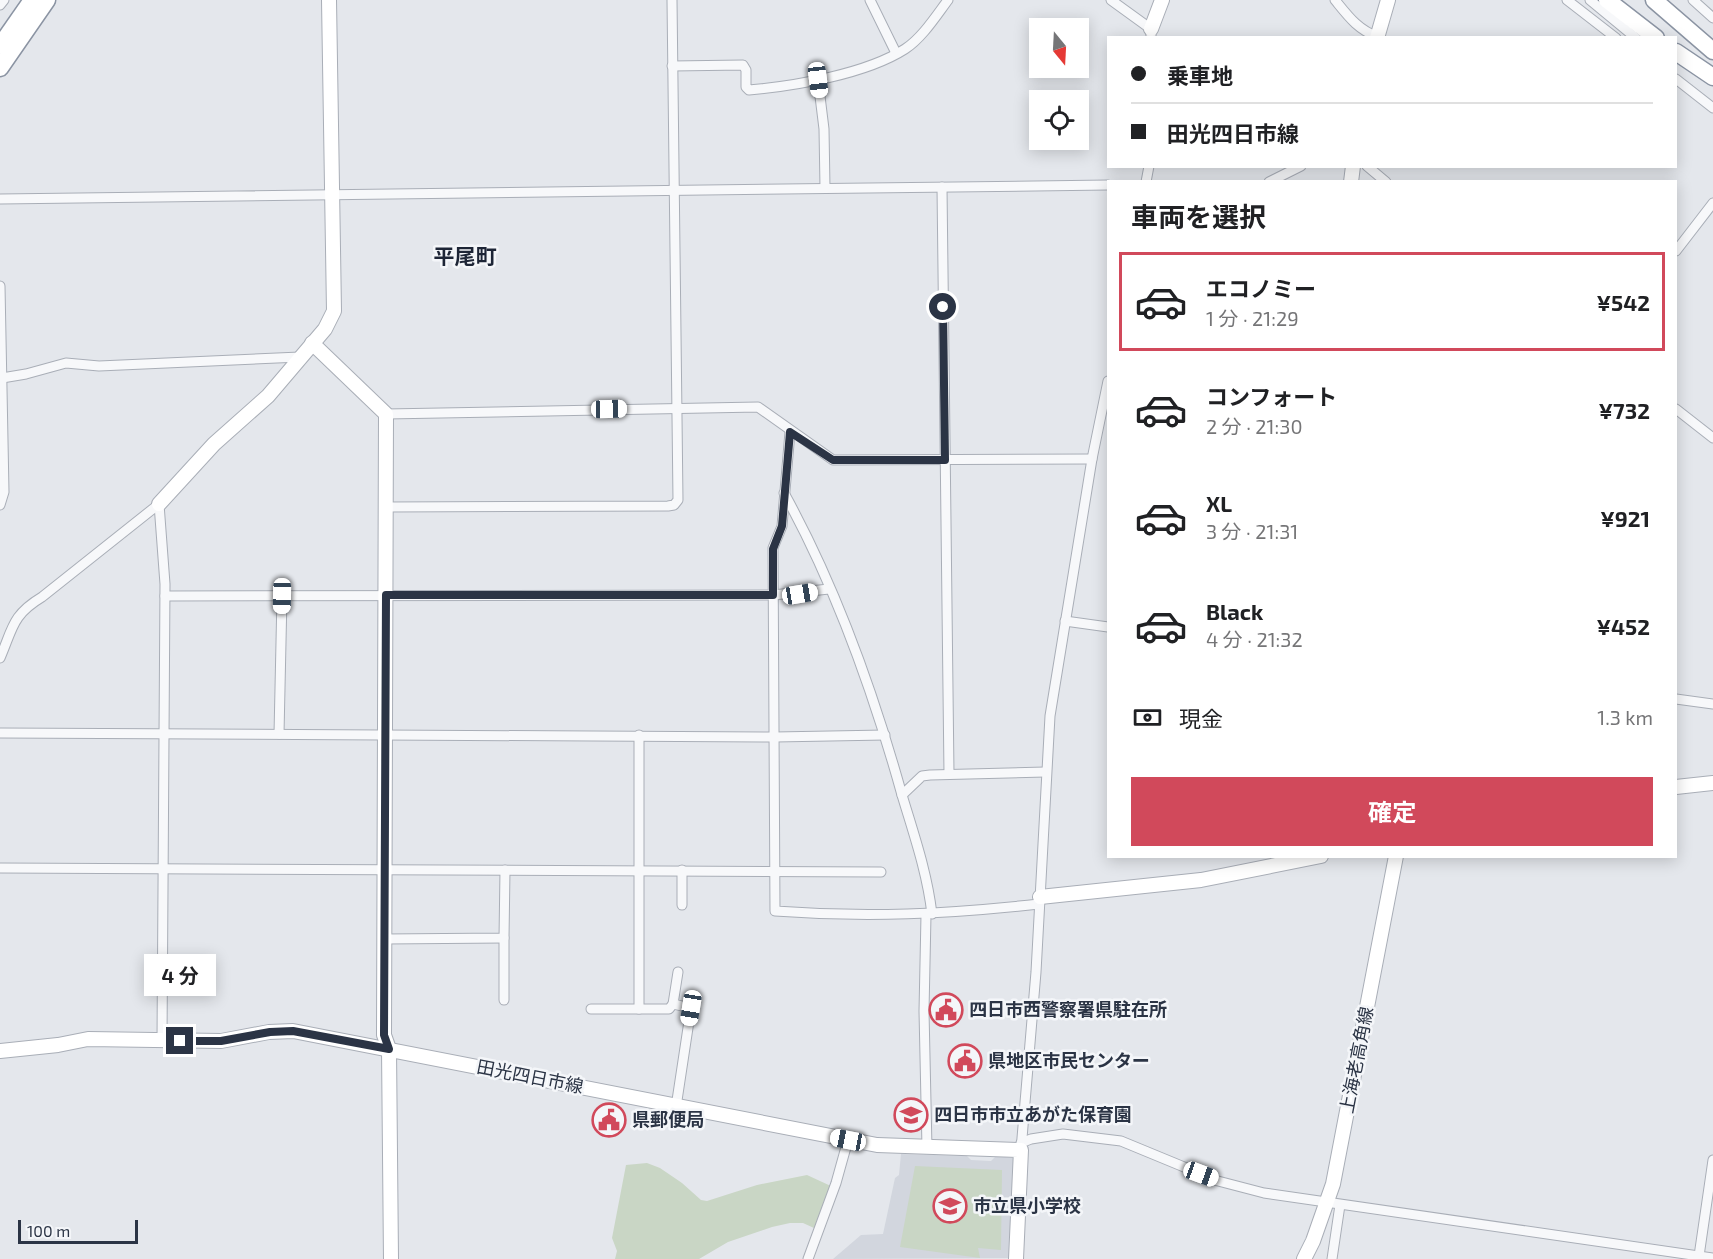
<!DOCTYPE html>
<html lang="ja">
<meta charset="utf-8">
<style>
body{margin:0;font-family:"Exo 2","Noto Sans JP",sans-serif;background:#f2f2f2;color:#202124;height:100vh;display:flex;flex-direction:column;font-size:22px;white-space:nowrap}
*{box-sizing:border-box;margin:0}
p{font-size:20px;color:#757577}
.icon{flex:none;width:33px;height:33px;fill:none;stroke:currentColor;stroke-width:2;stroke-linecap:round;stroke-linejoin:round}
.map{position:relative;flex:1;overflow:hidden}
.sheet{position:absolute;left:1107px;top:180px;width:570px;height:678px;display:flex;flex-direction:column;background:#fff;border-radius:0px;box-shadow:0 3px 15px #0003}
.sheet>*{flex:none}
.hud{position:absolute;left:1107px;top:36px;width:570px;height:132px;border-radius:0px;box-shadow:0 3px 15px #0003;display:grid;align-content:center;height:132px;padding:0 24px;background:#fff}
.needle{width:39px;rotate:162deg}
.tools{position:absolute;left:1029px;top:18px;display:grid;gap:12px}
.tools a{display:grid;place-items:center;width:60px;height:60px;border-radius:0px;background:#fff;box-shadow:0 3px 15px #0003;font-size:30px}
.scale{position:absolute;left:18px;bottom:15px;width:120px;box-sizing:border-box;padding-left:6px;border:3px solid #2b3445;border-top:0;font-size:16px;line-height:21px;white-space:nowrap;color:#2b3445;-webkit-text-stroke:4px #f4f6f9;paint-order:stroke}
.end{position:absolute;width:27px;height:27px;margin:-14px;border:8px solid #2b3445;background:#fff;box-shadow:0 0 0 3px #fff}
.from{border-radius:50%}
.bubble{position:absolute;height:42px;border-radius:0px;background:#fff;box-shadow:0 3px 15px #0003;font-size:20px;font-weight:700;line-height:42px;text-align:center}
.car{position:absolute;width:18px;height:36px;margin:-18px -9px;border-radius:8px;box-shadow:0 0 4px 2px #0007;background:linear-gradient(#fff 24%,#345 0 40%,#fff 0 76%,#345 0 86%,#fff 0)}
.hud b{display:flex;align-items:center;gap:21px;height:57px;font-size:22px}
.hud b+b{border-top:2px solid #e0e0e0}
.hud i{width:15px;height:15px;background:#202124}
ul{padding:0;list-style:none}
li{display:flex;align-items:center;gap:18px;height:99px;margin:0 12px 9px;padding:0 12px;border:3px solid transparent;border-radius:0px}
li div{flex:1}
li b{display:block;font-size:22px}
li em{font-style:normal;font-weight:700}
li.on{border-color:#d1495b}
li>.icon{width:54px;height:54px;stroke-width:1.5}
h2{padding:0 24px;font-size:27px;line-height:72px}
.pay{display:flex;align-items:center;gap:15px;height:66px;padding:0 24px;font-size:22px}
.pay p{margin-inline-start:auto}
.cta{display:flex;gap:12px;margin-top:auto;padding:12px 24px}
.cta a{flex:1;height:69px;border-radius:0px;background:#d1495b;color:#fff;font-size:24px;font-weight:700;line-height:69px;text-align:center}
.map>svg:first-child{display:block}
</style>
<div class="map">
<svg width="1713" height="1259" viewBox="0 0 1713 1259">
<rect width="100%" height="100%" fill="#e4e7ec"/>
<!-- built -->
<polygon fill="#d2d6de" points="901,1154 967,1156 971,1160 991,1161 996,1156 1013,1158 1010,1258 833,1259 861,1235 883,1234 895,1178 899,1175"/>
<!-- green -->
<g fill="#c9d6c5">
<polygon points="647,1163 660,1168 682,1183 701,1200 707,1201 757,1185 807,1175 833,1187 814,1228 803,1223 790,1223 772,1227 728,1242 699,1259 615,1259 617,1251 612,1238 626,1165"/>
<polygon points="915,1166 1002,1170 1001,1250 978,1248 980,1258 900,1247"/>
</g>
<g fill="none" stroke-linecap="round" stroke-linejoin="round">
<!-- street casing -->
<g stroke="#a9aeb7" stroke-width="11">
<g id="street">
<polyline points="870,0 896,53"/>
<polyline points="1111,0 1151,29 1151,38"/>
<path d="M1335,0C1348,16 1358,30 1378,37"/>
<polyline points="1567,0 1616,38"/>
<polyline points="1590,0 1636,38"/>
<polyline points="1693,0 1713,18"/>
<polyline points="0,5 4,0"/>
<path d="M672,66L743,65L746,70V87L749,90C795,86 866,74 905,49C922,38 936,16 948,0"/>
<polyline points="1676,79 1713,108"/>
<polyline points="818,80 824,129 825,188"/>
<polyline points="1367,166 1386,182"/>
<polyline points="1146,182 1149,166"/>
<polyline points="1269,182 1301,166"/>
<polyline points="942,187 949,774"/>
<polyline points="0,199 1108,185"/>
<polyline points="1676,251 1713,203"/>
<polyline points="0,286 4,492 0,505"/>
<polyline points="2,378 26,374 66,363 99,366 300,357"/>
<polyline points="1676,409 1713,438"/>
<polyline points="386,414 758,407 833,460 1092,459"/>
<path d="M790,432L782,526L773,548L775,911C868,918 947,914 1039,904"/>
<path d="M784,493C836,587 873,691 902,795C914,835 927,872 932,914"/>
<polyline points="159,504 165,584 162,1040"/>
<polyline points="386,507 668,506 674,505 678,500 672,0"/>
<polyline points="165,596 773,595 829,589"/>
<polyline points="1065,621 1108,627"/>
<path d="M0,658C13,628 12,615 42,597L159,504"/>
<polyline points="1676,699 1713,704"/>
<polyline points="0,733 775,737 885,735"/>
<polyline points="279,734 282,596"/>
<polyline points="902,795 922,776 930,775 1045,772"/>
<polyline points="0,868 881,872"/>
<polyline points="682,870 682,905"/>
<polyline points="926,915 924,1011 927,1148"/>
<polyline points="385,939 504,938 505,870"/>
<polyline points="504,1000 504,938"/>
<polyline points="591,1009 669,1009 673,1004"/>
<polyline points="639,1009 639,735"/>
<polyline points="676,1107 691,1008 673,1004 678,972"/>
<polyline points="1021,1143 1031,1139 1063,1134 1121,1141 1218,1181 1264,1193 1713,1258"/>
<polyline points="1021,1150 1036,972 1050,716 1092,459 1108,381"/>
<polyline points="1699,1256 1713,1160"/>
<polyline points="808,1259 836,1183 848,1140"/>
<polyline points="1332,1259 1340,1205"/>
</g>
</g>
<!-- secondary casing -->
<g stroke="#a9aeb7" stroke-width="16">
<g id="secondary">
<polyline points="1151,29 1162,0"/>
<polyline points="1377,38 1388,0"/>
<polyline points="1351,182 1353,166"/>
<polyline points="312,343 386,414 384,1035 389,1049 391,1259"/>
<polyline points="159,504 214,444 268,396 325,329 334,311 329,0"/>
<polyline points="1676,787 1713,783"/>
<polyline points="1040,897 1201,880 1321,856"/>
<polyline points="0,1051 58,1045 88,1039 221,1041 269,1032 293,1031 877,1145 1021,1150 1016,1259"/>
<polyline points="1304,1259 1313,1241 1333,1184 1396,856"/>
</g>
</g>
<!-- highway casing -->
<g stroke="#8b94a3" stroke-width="19">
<g id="highway">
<polyline points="1607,0 1656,38"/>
<polyline points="1654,0 1713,51"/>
<polyline points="0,46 32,0"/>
<polyline points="1676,52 1713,77"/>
<polyline points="0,68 47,0"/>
</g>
</g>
<!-- street -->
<use href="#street" stroke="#f7f8fa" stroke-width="9"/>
<!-- secondary -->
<use href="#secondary" stroke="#fff" stroke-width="14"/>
<!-- highway -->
<use href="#highway" stroke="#fff" stroke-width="16"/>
</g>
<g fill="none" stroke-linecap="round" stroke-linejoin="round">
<!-- route -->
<polyline stroke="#2b3445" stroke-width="8" points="180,1041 221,1041 270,1032 293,1031 389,1049 384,1035 386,595 773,595 773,549 782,526 790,432 833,460 945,460 943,307"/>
</g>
<!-- icons -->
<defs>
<g id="civic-ring" transform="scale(1.725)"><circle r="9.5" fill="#f4f6f9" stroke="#d1495b" stroke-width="1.5"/><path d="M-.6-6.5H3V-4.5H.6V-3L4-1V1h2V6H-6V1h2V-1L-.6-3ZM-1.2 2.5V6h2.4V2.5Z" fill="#d1495b"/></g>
<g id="school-ring" transform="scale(1.725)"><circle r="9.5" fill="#f4f6f9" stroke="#d1495b" stroke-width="1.5"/><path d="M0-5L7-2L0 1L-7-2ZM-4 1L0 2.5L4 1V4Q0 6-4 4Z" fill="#d1495b"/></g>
</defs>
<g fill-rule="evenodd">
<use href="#civic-ring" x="946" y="1010"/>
<use href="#civic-ring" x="965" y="1061"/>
<use href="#school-ring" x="911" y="1115"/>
<use href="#civic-ring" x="609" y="1120"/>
<use href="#school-ring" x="950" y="1206"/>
</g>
<g text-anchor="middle" stroke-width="5" stroke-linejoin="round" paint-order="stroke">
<!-- poi labels -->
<g font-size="18" font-weight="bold" fill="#2b3445" stroke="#f4f6f9" text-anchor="start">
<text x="969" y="1016">四日市西警察署県駐在所</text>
<text x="988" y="1067">県地区市民センター</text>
<text x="934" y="1121">四日市市立あがた保育園</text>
<text x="632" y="1126">県郵便局</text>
<text x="973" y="1212">市立県小学校</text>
</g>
<!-- street labels -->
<g font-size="18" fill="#2b3445" stroke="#f4f6f9">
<text transform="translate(1357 1060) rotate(-79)" y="6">上海老高角線</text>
<text transform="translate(530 1077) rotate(11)" y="6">田光四日市線</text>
</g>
<!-- quarter labels -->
<g font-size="21" font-weight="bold" fill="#1d2536" stroke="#f4f6f9">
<text x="465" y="264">平尾町</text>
</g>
</g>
</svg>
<div class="tools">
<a><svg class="needle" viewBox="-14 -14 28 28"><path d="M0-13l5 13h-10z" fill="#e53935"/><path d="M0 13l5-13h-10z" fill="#757577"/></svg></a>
<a><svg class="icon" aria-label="locate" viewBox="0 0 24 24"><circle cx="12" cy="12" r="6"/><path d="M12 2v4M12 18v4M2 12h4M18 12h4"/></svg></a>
</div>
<div class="scale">100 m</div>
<i class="end from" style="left:943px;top:307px"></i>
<i class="end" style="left:180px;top:1041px"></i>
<div class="bubble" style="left:144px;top:954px;width:72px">4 分</div>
<i class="car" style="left:818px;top:80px;rotate:173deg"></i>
<i class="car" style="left:609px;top:409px;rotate:89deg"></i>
<i class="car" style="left:800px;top:594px;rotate:81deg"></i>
<i class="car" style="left:282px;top:596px;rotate:181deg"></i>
<i class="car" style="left:691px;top:1008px;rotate:189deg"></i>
<i class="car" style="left:848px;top:1140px;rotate:281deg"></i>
<i class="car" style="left:1201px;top:1174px;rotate:110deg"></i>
<div class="hud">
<b><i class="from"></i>乗車地</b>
<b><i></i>田光四日市線</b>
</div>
<section class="sheet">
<h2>車両を選択</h2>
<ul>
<li class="on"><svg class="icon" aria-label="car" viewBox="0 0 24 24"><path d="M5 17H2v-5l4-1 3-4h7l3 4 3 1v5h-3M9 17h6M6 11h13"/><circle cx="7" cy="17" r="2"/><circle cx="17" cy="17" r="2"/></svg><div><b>エコノミー</b><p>1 分 · 21:29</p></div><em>¥542</em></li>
<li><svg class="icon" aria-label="car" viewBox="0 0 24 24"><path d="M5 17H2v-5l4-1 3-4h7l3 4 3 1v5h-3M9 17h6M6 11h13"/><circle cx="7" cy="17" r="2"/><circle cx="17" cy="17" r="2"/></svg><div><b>コンフォート</b><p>2 分 · 21:30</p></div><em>¥732</em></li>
<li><svg class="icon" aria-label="car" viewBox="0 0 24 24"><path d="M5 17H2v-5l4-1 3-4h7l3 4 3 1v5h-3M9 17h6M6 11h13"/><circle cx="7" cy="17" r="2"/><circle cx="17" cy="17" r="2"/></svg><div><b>XL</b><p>3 分 · 21:31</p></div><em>¥921</em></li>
<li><svg class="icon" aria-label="car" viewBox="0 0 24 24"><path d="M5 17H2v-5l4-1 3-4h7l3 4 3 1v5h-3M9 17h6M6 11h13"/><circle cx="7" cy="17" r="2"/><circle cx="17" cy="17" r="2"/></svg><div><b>Black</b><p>4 分 · 21:32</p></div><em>¥452</em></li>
</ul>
<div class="pay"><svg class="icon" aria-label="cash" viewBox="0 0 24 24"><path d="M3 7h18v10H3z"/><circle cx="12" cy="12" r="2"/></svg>現金<p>1.3 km</p></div>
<div class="cta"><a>確定</a></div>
</section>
</div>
